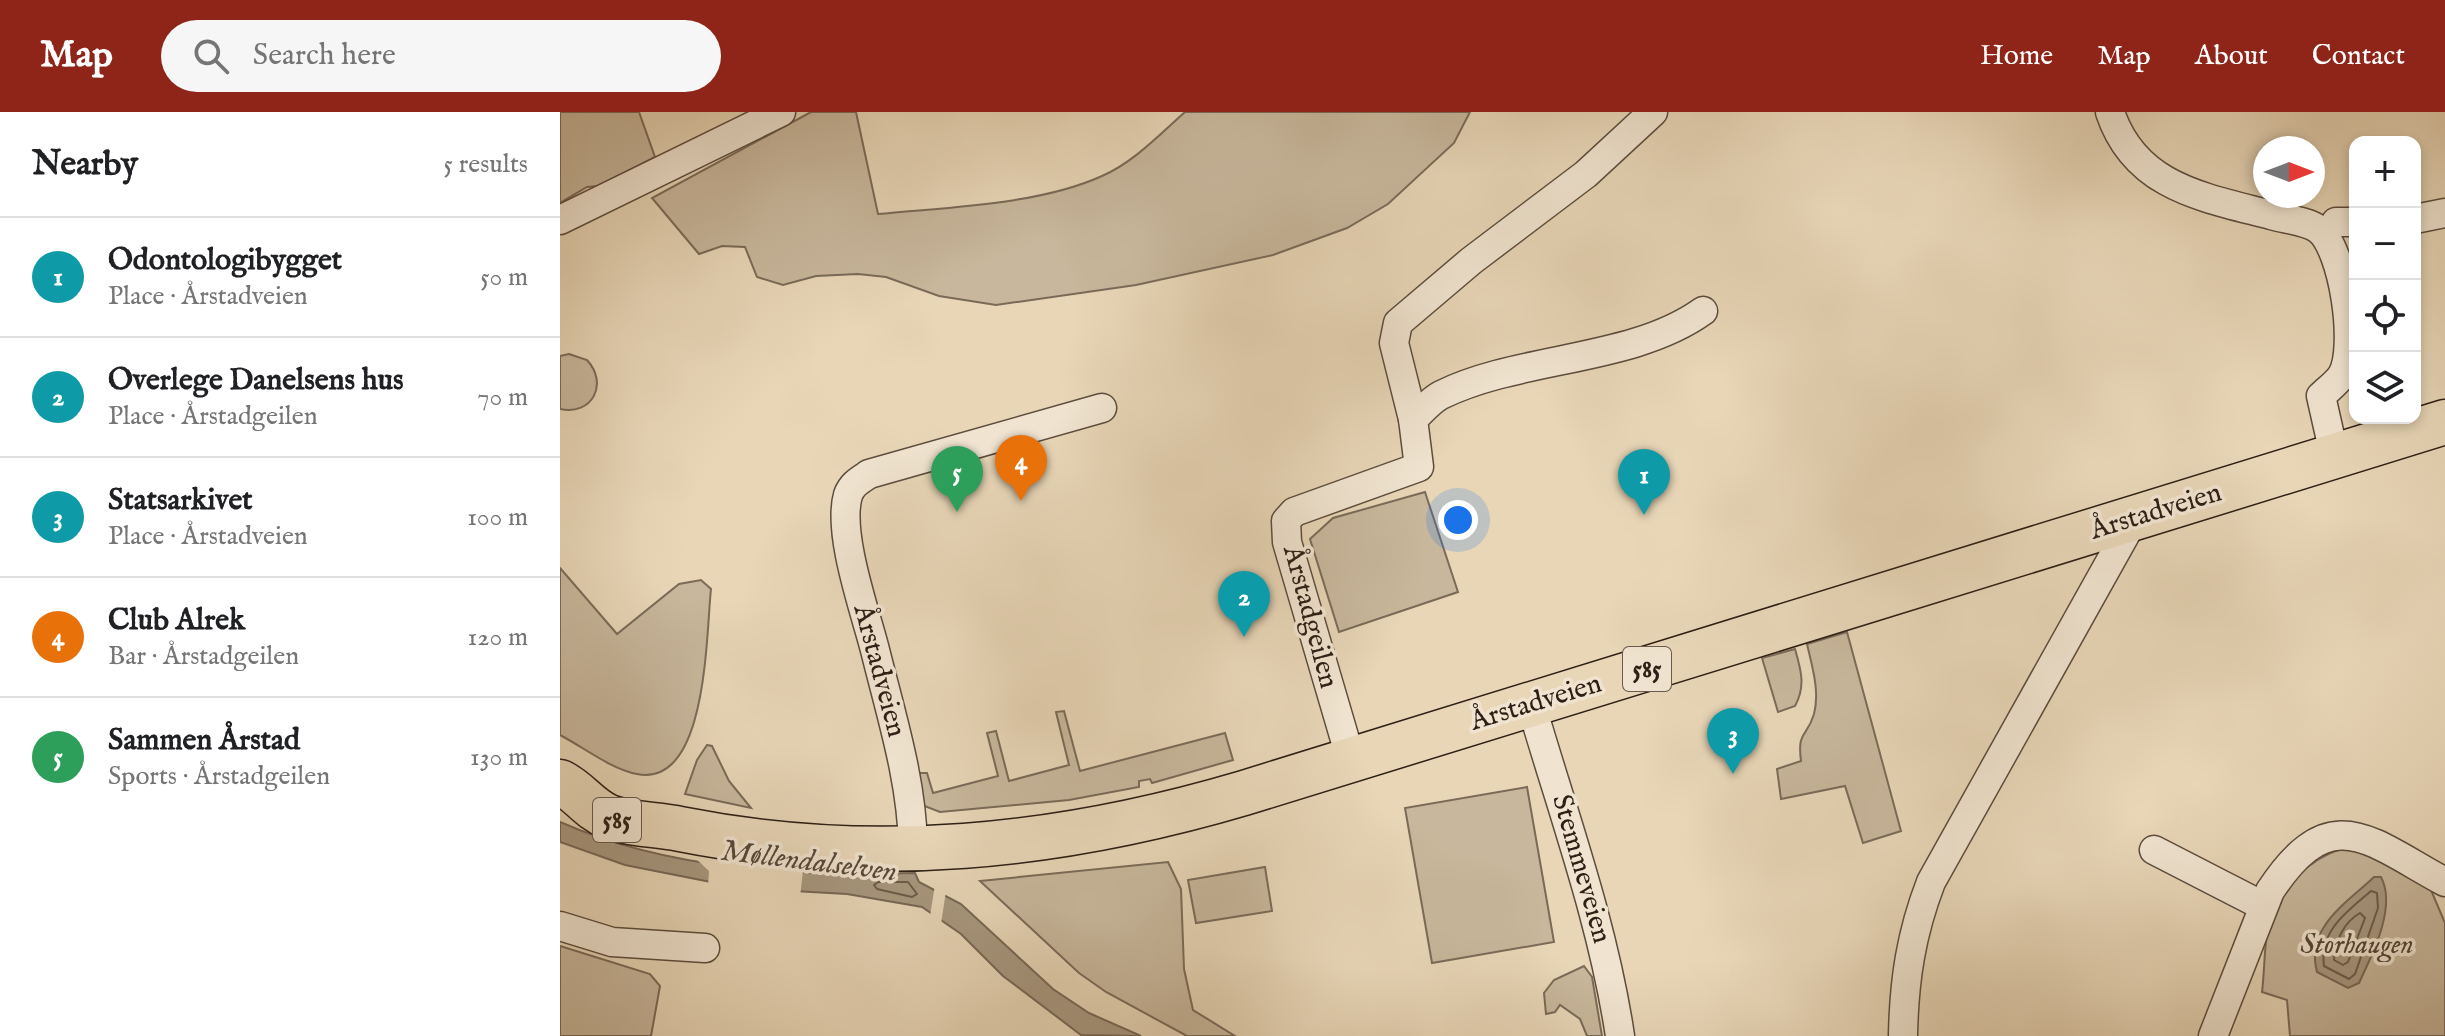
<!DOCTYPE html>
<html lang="en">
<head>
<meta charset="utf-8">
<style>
  body { margin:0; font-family:"IM FELL English",serif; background:#f6f6f6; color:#202124 }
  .controls { position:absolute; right:24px; top:24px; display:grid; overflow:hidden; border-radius:16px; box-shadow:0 4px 12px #0003 }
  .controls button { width:72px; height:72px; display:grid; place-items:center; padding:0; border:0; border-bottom:2px solid #e0e0e0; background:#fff; color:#202124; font:40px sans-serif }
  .compass { position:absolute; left:1693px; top:24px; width:72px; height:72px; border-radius:50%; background:#fff; box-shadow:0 4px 12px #0003; rotate:90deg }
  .you { position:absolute; left:898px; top:408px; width:28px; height:28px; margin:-20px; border:6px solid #fff; border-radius:50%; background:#1a73e8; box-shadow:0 0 0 12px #1a73e833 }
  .badge { display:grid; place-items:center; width:52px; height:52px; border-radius:50%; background:#8f2418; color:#fff; font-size:26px; font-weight:700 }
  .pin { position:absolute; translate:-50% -66px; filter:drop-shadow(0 2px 4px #0008) }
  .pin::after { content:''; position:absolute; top:42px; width:28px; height:24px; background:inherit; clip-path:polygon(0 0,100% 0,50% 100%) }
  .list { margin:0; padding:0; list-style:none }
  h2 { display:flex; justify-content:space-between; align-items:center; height:104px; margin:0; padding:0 32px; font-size:34px }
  h2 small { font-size:26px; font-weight:400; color:#757577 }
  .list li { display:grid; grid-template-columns:52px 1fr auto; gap:24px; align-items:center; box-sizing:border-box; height:120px; padding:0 32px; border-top:2px solid #e0e0e0 }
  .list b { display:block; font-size:30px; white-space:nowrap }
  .list p { margin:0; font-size:26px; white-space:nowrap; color:#757577 }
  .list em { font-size:26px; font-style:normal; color:#757577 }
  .icon { flex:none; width:44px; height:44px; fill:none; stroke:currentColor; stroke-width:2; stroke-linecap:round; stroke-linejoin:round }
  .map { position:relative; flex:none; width:1885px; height:924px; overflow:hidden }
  header { display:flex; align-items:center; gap:48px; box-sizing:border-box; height:112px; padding:0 40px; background:#8f2418; color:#fff }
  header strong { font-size:38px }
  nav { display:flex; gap:44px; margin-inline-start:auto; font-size:28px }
  .search { width:560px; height:72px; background:#f6f6f6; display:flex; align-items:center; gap:20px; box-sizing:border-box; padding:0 28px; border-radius:44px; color:#757577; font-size:30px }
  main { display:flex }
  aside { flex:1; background:#fff }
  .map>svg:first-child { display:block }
</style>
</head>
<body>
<header>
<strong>Map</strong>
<div class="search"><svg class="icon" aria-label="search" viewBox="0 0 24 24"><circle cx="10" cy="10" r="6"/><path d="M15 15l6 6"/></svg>Search here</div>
<nav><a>Home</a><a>Map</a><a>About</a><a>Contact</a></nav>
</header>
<main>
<aside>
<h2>Nearby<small>5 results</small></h2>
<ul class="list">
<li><span class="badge" style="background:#0f9aa8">1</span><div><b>Odontologibygget</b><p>Place · Årstadveien</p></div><em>50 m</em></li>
<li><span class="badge" style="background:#0f9aa8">2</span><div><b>Overlege Danelsens hus</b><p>Place · Årstadgeilen</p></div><em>70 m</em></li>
<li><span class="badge" style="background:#0f9aa8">3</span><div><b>Statsarkivet</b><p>Place · Årstadveien</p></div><em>100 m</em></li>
<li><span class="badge" style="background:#e8710a">4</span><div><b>Club Alrek</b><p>Bar · Årstadgeilen</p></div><em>120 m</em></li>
<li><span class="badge" style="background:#2e9e5b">5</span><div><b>Sammen Årstad</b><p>Sports · Årstadgeilen</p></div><em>130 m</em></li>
</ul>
</aside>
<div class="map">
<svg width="1885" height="924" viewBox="0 0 1885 924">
  <rect width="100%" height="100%" fill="#e8d6b7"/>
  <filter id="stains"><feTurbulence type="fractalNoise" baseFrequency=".0025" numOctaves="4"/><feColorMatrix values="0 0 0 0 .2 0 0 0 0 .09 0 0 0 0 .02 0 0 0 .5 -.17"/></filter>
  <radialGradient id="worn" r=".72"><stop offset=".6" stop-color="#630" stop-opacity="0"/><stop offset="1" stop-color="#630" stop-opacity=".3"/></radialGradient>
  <!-- green -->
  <g fill="#c8b79c" stroke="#7a6b59" stroke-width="2">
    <polygon points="0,0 79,0 95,45 39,74 27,75 0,91"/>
    <path d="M251 0H296L318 102C388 95 478 93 542 64 574 50 599 23 625 0H910L894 31 828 92 787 116 713 143 576 173 436 193 379 184 326 165 298 162 256 164 223 173 197 165 185 135 162 134 139 142 92 86Z"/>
    <path d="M9 242 27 248C49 272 32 304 0 297V244Z"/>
    <polygon points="865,380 898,480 779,520 750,427 773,406"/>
    <path d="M0 456 57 522 119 472 141 468 151 477C146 521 148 676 77 662 51 657 23 635 0 623Z"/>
    <path d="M1287 520 1341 719 1303 731 1285 674 1221 687 1217 657 1241 649C1237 618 1247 626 1254 602 1260 579 1252 554 1247 532Z"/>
    <path d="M1235 537C1241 558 1246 574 1235 594L1218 600 1202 546Z"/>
    <polygon points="504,599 520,659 665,621 673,648 592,671 590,667 579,669 579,675 509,688 380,700 362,693 356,661 367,661 373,681 438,664 427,621 436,619 449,669 509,653 496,600"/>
    <polygon points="147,633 152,634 169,669 191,696 125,682 137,648"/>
    <polygon points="967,675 994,830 872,851 845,696"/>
    <path d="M1781 737 1814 739 1871 778 1885 811V924H1730L1727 888 1702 880C1705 856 1704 827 1710 804 1719 775 1752 746 1781 737Z"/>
    <polygon points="608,750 621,777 624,857 633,898 675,924 627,924 546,880 519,861 420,769"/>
    <polygon points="705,755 712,799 636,811 628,768"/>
    <polygon points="0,834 90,862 100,874 91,924 0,924"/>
    <polygon points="1024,854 1032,865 1042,924 1027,924 1020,907 1000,893 995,900 986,902 984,881 994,868"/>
  </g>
  <!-- water -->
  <g fill="#a89880" stroke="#776856" stroke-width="2">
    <path d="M0 710C111 759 236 764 355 761L359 770 401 792 493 877 529 901 581 924 521 923 443 864 401 822 362 795 287 782 181 776 65 753 0 730Z"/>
    <path d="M1814 765H1821C1837 795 1812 843 1799 871L1788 876 1757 860C1745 815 1787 791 1814 765Z"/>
  </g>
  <!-- pier -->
  <g fill="#e8d6b7">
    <polygon points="135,746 243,759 240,785 148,774 149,759"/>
    <polygon points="375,773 386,779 381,812 370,804"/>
  </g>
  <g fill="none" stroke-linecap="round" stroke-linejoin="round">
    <!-- shore -->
    <g stroke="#6a5c4b" stroke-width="2">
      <polygon points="318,770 348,770 357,782 352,785 317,777 314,773"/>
      <path d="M1811 779 1817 781 1818 796 1795 862 1789 867 1764 854C1759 818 1788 799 1811 779Z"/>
      <path d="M1800 801 1805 806 1788 850 1783 853 1774 848C1775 829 1784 810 1800 801Z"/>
    </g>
    <!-- minor casing -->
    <g stroke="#5c4d3e" stroke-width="31">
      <g id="minor">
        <path d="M1550 0C1575 75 1642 85 1711 103 1724 107 1747 109 1758 117 1784 136 1798 237 1782 263 1777 271 1767 278 1761 284L1775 346"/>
        <polyline points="1855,107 1885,101"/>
        <polyline points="0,108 221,0"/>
        <polyline points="1776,110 1795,110"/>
        <polyline points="853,307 834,231 838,211 911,149 1026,62 1093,0"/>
        <path d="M971 592C1003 702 1043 810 1060 924"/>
        <path d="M791 648 727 430 726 409 734 400 859 355 853 307C862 299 871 288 881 283 960 244 1072 250 1143 199"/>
        <path d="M353 735C352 668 331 603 315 538 305 499 277 421 288 383 292 372 300 368 309 362L542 296"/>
        <polyline points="1594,738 1703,794"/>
        <polyline points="0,814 52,830 145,836"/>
        <path d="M1343 924C1344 868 1351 822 1371 770L1574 407"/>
        <path d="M1653 924 1710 779C1771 686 1809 729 1885 770"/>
      </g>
    </g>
    <!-- primary casing -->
    <g stroke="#2d1f16" stroke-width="47">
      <path id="primary" d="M0 670C19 679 29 697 49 705 72 713 96 712 120 717 312 755 498 736 684 681L1885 310"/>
    </g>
    <!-- minor -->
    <use href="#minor" stroke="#f0e4d0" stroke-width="28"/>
    <!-- primary -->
    <use href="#primary" stroke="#e8d6b7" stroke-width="44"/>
  </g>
  <g text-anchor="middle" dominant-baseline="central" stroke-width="7" stroke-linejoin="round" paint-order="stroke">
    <!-- shield labels -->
    <g fill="#f0e4d0" stroke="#685a4e" stroke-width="2">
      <rect x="1063" y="535" width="48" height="44" rx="6"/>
      <rect x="33" y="686" width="48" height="44" rx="6"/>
    </g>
    <g font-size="26" font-weight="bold" fill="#2d1f16">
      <text x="1087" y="557">585</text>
      <text x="57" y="708">585</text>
    </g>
    <!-- street labels -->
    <g font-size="28" fill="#2d1f16" stroke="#f0e4d0">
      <text transform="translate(1596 400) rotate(-17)">Årstadveien</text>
      <text transform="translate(750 505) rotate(75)">Årstadgeilen</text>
      <text transform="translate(319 559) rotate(75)">Årstadveien</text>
      <text transform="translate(976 591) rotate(-17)">Årstadveien</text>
      <text transform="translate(1021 757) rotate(74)">Stemmeveien</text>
    </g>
    <!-- park labels -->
    <g font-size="28" font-style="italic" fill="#544538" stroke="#f0e4d0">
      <text x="1797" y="833">Storhaugen</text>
    </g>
    <!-- water labels -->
    <g font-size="30" font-style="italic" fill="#58493b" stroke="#f0e4d0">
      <text transform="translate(249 750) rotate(7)">Møllendalselven</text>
    </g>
  </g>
  <rect width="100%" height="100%" filter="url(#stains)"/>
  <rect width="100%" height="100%" fill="url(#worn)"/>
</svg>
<div class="controls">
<button>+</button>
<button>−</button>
<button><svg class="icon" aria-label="locate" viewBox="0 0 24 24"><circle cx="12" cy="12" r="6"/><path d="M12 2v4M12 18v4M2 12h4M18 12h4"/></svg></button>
<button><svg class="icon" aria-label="layers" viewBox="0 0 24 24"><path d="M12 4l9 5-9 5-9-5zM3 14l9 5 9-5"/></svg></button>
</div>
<svg class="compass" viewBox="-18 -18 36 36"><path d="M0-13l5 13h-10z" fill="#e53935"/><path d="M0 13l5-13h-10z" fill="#757577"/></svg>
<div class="you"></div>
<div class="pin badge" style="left:1084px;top:403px;background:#0f9aa8">1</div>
<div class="pin badge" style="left:684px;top:525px;background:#0f9aa8">2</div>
<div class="pin badge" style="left:1173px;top:662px;background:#0f9aa8">3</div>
<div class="pin badge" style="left:461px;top:389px;background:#e8710a">4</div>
<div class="pin badge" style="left:397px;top:400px;background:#2e9e5b">5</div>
</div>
</main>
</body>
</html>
